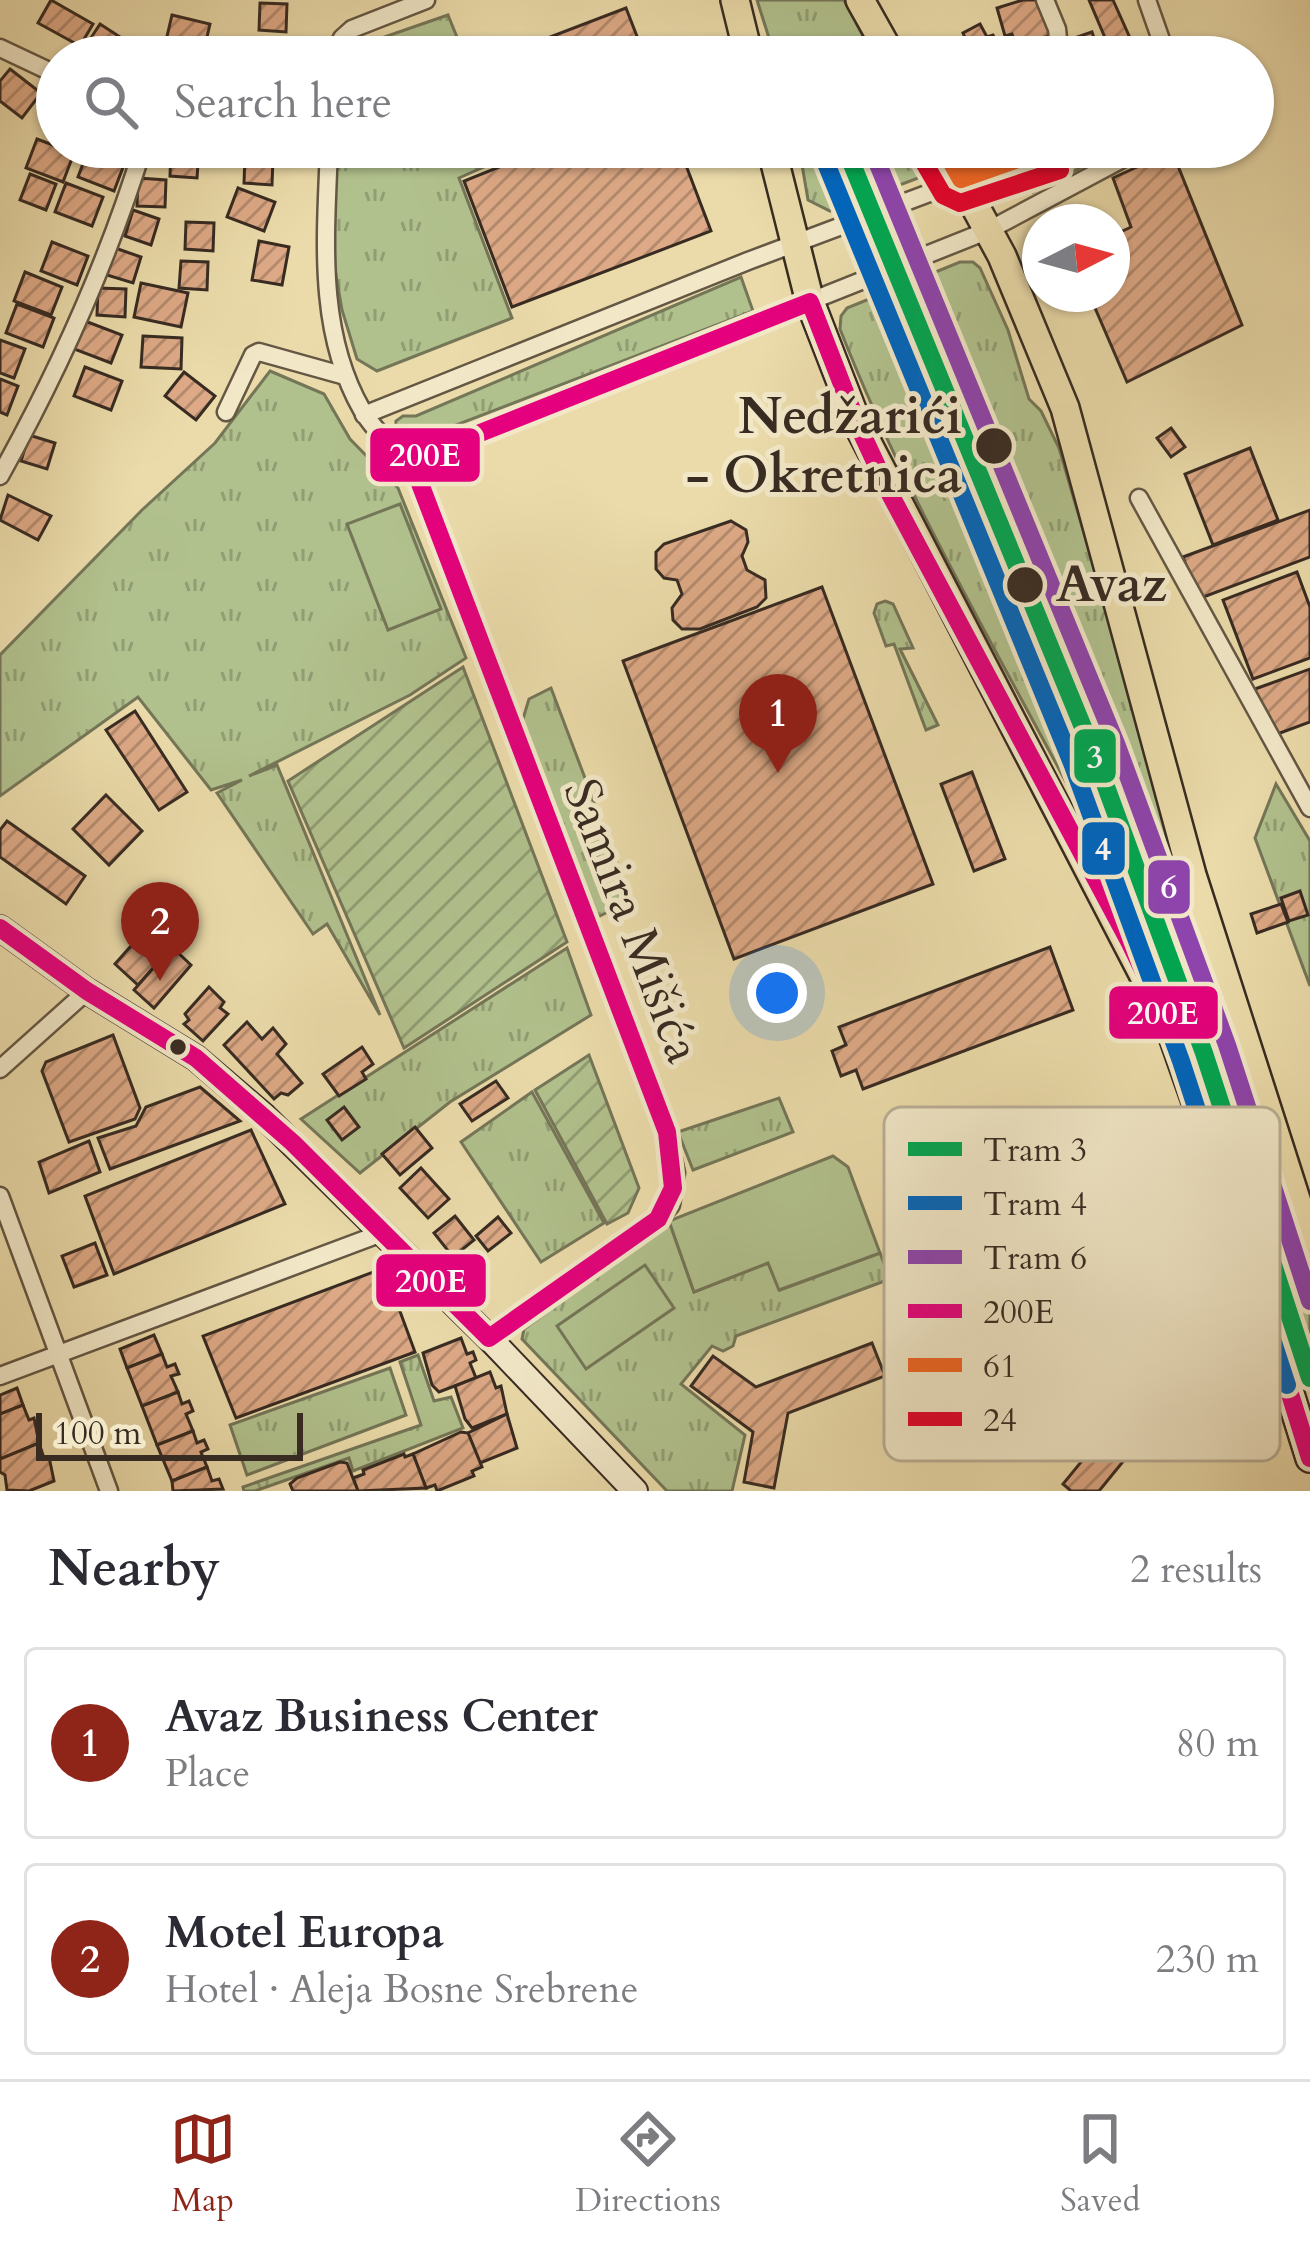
<!DOCTYPE html>
<html lang="en">
<head>
<meta charset="utf-8">
<style>
  body { margin:0; font-family:Cardo,serif; background:#f7f7f7; color:#2b2b33 }
  .compass { position:absolute; left:1022px; top:204px; width:108px; height:108px; border-radius:50%; background:#fff; box-shadow:0 3px 9px #0004; rotate:84deg }
  .scale { position:absolute; left:36px; bottom:30px; width:267px; box-sizing:border-box; padding-left:12px; border:6px solid #372b22; border-top:0; font-size:33px; line-height:42px; white-space:nowrap; color:#372b22; -webkit-text-stroke:9px #f2e8c8; paint-order:stroke }
  .you { position:absolute; left:777px; top:993px; width:42px; height:42px; margin:-30px; border:9px solid #fff; border-radius:50%; background:#1a73e8; box-shadow:0 0 0 18px #1a73e833 }
  .badge { display:grid; place-items:center; width:78px; height:78px; border-radius:50%; background:#8f2418; color:#fff; font-size:39px; font-weight:700 }
  .pin { position:absolute; translate:-50% -99px; filter:drop-shadow(0 3px 6px #0008) }
  .pin::after { content:''; position:absolute; top:63px; width:42px; height:36px; background:inherit; clip-path:polygon(0 0,100% 0,50% 100%) }
  .list { margin:0; padding:0; list-style:none }
  h2 { display:flex; justify-content:space-between; align-items:center; height:156px; margin:0; padding:0 48px; font-size:51px }
  h2 small { font-size:39px; font-weight:400; color:#7c7c81 }
  .list li { display:grid; grid-template-columns:78px 1fr auto; gap:36px; align-items:center; box-sizing:border-box; height:192px; margin:0 24px 24px; padding:0 24px; border:3px solid #e1e1e2; border-radius:12px }
  .list b { display:block; font-size:45px; white-space:nowrap }
  .list p { margin:0; font-size:39px; white-space:nowrap; color:#7c7c81 }
  .list em { font-size:39px; font-style:normal; color:#7c7c81 }
  .icon { flex:none; width:66px; height:66px; fill:none; stroke:currentColor; stroke-width:2; stroke-linecap:round; stroke-linejoin:round }
  .map { position:relative; flex:none; width:1310px; height:1491px; overflow:hidden }
  .search { position:absolute; background:#fff; box-shadow:0 3px 9px #0004; left:36px; right:36px; top:36px; height:132px; display:flex; align-items:center; gap:30px; box-sizing:border-box; padding:0 42px; border-radius:66px; color:#7c7c81; font-size:45px }
  .sheet { height:588px; background:#fff }
  nav { display:flex; justify-content:space-around; align-items:center; box-sizing:border-box; height:168px; border-top:3px solid #e1e1e2; background:#fff; font-size:33px; color:#7c7c81 }
  nav a { display:grid; justify-items:center; gap:6px }
  nav .on { color:#8f2418 }
  .map>svg:first-child { display:block }
</style>
</head>
<body>
<div class="map">
<svg width="1310" height="1491" viewBox="0 0 1310 1491">
  <defs>
    <pattern id="grass-tufts" width="24" height="20" patternUnits="userSpaceOnUse" patternTransform="scale(3)"><rect width="24" height="20" fill="#b1c18d"/><path d="M3 7l-1-3M5 7V3M7 7l1-3M15 17l-1-3M17 17v-4M19 17l1-3" fill="none" stroke="#919d73"/></pattern>
    <pattern id="garden-furrows" width="10" height="10" patternUnits="userSpaceOnUse" patternTransform="scale(3)"><rect width="10" height="10" fill="#b1c18d"/><path d="M-1 1l2-2M0 10L10 0M9 11l2-2" fill="none" stroke="#919d73"/></pattern>
    <pattern id="building-hatch" width="6" height="6" patternUnits="userSpaceOnUse" patternTransform="scale(3)"><rect width="6" height="6" fill="#dda986"/><path d="M-1 1l2-2M0 6l6-6M5 7l2-2" fill="none" stroke="#b48a6d"/></pattern>
  </defs>
  <rect width="100%" height="100%" fill="#ebdbaa"/>
  <filter id="stains"><feTurbulence type="fractalNoise" baseFrequency=".00167" numOctaves="4"/><feColorMatrix values="0 0 0 0 .2 0 0 0 0 .09 0 0 0 0 .02 0 0 0 .5 -.17"/></filter>
  <radialGradient id="worn" r=".72"><stop offset=".6" stop-color="#630" stop-opacity="0"/><stop offset="1" stop-color="#630" stop-opacity=".3"/></radialGradient>
  <!-- grass -->
  <g fill="url(#grass-tufts)" stroke="#747658" stroke-width="3">
    <polygon points="757,0 844,0 874,57 775,57"/>
    <polygon points="448,15 465,57 349,57 364,44"/>
    <polygon points="337,147 500,147 504,158 459,178 512,318 377,371 357,359 342,310 333,258"/>
    <path d="M799 147H923C929 159 929 166 921 177L830 211 808 200Z"/>
    <polygon points="1090,147 1121,147 1033,192 1023,171"/>
    <path d="M960 262H973L980 268 1008 330 1029 399 1041 411 1059 448 1245 1085 1310 1288V1384L1307 1385C1258 1239 1216 1088 1150 948 1052 739 924 544 840 329L841 316 847 308Z"/>
    <polygon points="741,277 753,311 412,442 400,440 395,434 396,421 403,416 416,416"/>
    <polygon points="270,371 324,394 350,439 398,488 466,658 410,695 249,776 277,765 380,1015 327,924 313,934 217,793 242,780 211,790 138,697 0,796 0,655 142,510 215,443"/>
    <polygon points="885,601 893,604 913,648 900,649 938,725 926,730 894,644 886,646 874,613 877,604"/>
    <polygon points="551,688 631,900 598,917 522,722 529,699"/>
    <polygon points="1276,784 1310,841 1310,986 1255,838"/>
    <polygon points="567,948 591,1015 450,1102 360,1173 301,1119"/>
    <polygon points="532,1092 604,1223 541,1262 461,1142"/>
    <polygon points="779,1098 793,1132 693,1170 678,1132"/>
    <polygon points="669,1221 694,1292 768,1263 780,1290 880,1253 890,1279 736,1336 733,1346 723,1351 712,1346 681,1384 745,1435 732,1491 667,1491 522,1339 524,1329"/>
    <polygon points="418,1355 434,1401 451,1397 463,1428 353,1471 349,1458 255,1491 244,1491 243,1487 421,1425 400,1362"/>
    <polygon points="390,1368 406,1415 247,1475 230,1425"/>
  </g>
  <!-- garden -->
  <g fill="url(#garden-furrows)" stroke="#747658" stroke-width="3">
    <polygon points="463,667 567,942 404,1048 288,781"/>
    <polygon points="589,1055 639,1188 628,1213 607,1224 535,1090"/>
  </g>
  <!-- pitch -->
  <g fill="#b1c18d" stroke="#747658" stroke-width="3">
    <polygon points="400,504 441,609 388,630 347,524"/>
    <polygon points="833,1156 848,1167 880,1253 779,1290 768,1263 694,1292 669,1221"/>
    <polygon points="645,1265 674,1308 586,1369 557,1326"/>
  </g>
  <!-- building -->
  <g fill="url(#building-hatch)" stroke="#372b22" stroke-width="3">
    <polygon points="51,0 93,24 80,46 38,23"/>
    <polygon points="1023,0 1037,0 1051,34 1043,39 1049,57 1020,57 1012,34 1005,36 997,8"/>
    <polygon points="1089,0 1113,0 1130,38 1109,47"/>
    <polygon points="260,3 287,4 286,32 259,30"/>
    <polygon points="626,8 645,57 498,57"/>
    <polygon points="172,15 210,24 203,54 165,45"/>
    <polygon points="100,24 123,39 112,57 101,57 85,47"/>
    <polygon points="980,24 987,37 993,35 998,45 1002,45 1007,57 973,57 963,33"/>
    <polygon points="1092,32 1097,47 1067,56 1063,42"/>
    <polygon points="261,39 290,50 288,57 255,57"/>
    <polygon points="10,69 41,93 22,118 0,101 0,81"/>
    <polygon points="37,139 74,153 63,182 26,168"/>
    <polygon points="508,147 679,147 711,231 512,307 464,181 514,161"/>
    <polygon points="89,148 125,162 114,191 78,177"/>
    <polygon points="171,149 199,150 197,178 170,176"/>
    <polygon points="1172,151 1242,325 1127,382 1089,294 1112,294 1112,236 1131,227 1113,178"/>
    <polygon points="245,156 273,157 272,185 244,183"/>
    <polygon points="30,174 56,184 46,210 20,200"/>
    <polygon points="138,178 166,180 165,207 137,206"/>
    <polygon points="66,183 103,197 92,226 55,212"/>
    <polygon points="238,188 275,202 264,231 227,217"/>
    <polygon points="133,210 159,219 151,245 125,236"/>
    <polygon points="186,222 214,223 213,251 185,249"/>
    <polygon points="259,241 289,247 282,285 252,280"/>
    <polygon points="52,242 88,256 77,285 41,271"/>
    <polygon points="115,248 141,257 133,283 107,275"/>
    <polygon points="181,261 208,262 207,290 179,288"/>
    <polygon points="25,272 62,287 51,315 14,301"/>
    <polygon points="141,283 188,293 181,327 134,317"/>
    <polygon points="98,288 126,289 125,317 97,315"/>
    <polygon points="17,304 54,318 43,347 6,333"/>
    <polygon points="85,321 122,335 111,363 74,349"/>
    <polygon points="143,336 182,338 181,369 141,367"/>
    <polygon points="0,340 25,349 14,378 0,373"/>
    <polygon points="85,367 122,381 111,410 74,396"/>
    <polygon points="184,372 215,396 196,420 165,396"/>
    <polygon points="0,379 18,386 7,415 0,412"/>
    <polygon points="1171,428 1185,447 1171,457 1157,438"/>
    <polygon points="29,435 55,443 47,469 21,461"/>
    <polygon points="1250,448 1278,520 1213,545 1185,474"/>
    <polygon points="8,495 51,516 38,540 0,520"/>
    <polygon points="1310,510 1310,557 1198,599 1183,557"/>
    <polygon points="731,521 746,530 748,542 742,556 747,570 765,580 766,598 757,607 700,629 682,629 673,620 672,608 682,594 677,580 664,578 656,569 656,552 664,544"/>
    <polygon points="1297,572 1310,607 1310,658 1253,679 1223,600"/>
    <polygon points="822,587 933,884 734,959 623,661"/>
    <polygon points="1310,669 1310,722 1272,736 1255,689"/>
    <polygon points="135,711 187,792 159,810 106,730"/>
    <polygon points="972,772 1005,859 974,871 941,784"/>
    <polygon points="106,795 142,831 109,865 73,829"/>
    <polygon points="7,821 85,876 66,904 0,857 0,830"/>
    <polygon points="1300,891 1308,915 1289,921 1281,898"/>
    <polygon points="1281,904 1288,922 1257,933 1251,914"/>
    <polygon points="164,909 187,930 138,985 115,964"/>
    <polygon points="172,947 191,965 154,1008 134,990"/>
    <polygon points="1050,947 1073,1010 863,1089 856,1070 841,1076 832,1051 846,1045 839,1027"/>
    <polygon points="209,987 224,1002 220,1008 228,1014 203,1041 184,1024 189,1020 185,1014"/>
    <polygon points="247,1022 262,1039 273,1028 286,1044 277,1054 302,1083 288,1095 281,1093 274,1099 224,1045"/>
    <polygon points="113,1035 140,1108 135,1119 69,1142 42,1071 46,1062"/>
    <polygon points="362,1047 373,1064 362,1072 366,1079 339,1096 323,1074"/>
    <polygon points="496,1081 508,1098 472,1121 460,1104"/>
    <polygon points="200,1087 240,1121 110,1169 98,1138 136,1126 146,1107"/>
    <polygon points="344,1107 359,1127 342,1140 327,1120"/>
    <polygon points="415,1127 432,1148 400,1175 382,1154"/>
    <polygon points="251,1130 285,1204 114,1274 85,1196"/>
    <polygon points="89,1141 100,1172 49,1193 39,1162"/>
    <polygon points="421,1168 449,1199 428,1218 400,1188"/>
    <polygon points="455,1216 474,1240 453,1257 434,1233"/>
    <polygon points="498,1217 511,1233 488,1251 476,1236"/>
    <polygon points="95,1243 107,1275 74,1287 62,1256"/>
    <polygon points="384,1268 415,1352 236,1418 203,1336"/>
    <polygon points="1084,1303 1125,1409 1119,1412 1138,1415 1139,1406 1204,1417 1199,1449 1131,1436 1122,1447 1130,1453 1099,1491 1071,1491 1063,1484 1104,1434 1099,1421 1095,1423 1053,1315"/>
    <polygon points="154,1335 162,1354 127,1368 120,1349"/>
    <polygon points="461,1338 467,1354 473,1352 476,1360 470,1363 476,1378 439,1392 432,1385 423,1353"/>
    <polygon points="872,1343 885,1376 788,1413 774,1488 744,1482 753,1432 691,1386 713,1356 756,1387"/>
    <polygon points="162,1354 167,1367 175,1364 179,1374 171,1376 178,1392 142,1406 127,1368"/>
    <polygon points="490,1372 496,1388 501,1386 507,1414 472,1428 465,1419 455,1386"/>
    <polygon points="17,1388 23,1405 0,1414 0,1395"/>
    <polygon points="178,1392 182,1404 189,1401 193,1411 186,1414 193,1431 157,1445 142,1406"/>
    <polygon points="23,1405 29,1420 34,1418 39,1443 0,1459 0,1414"/>
    <polygon points="507,1414 517,1448 480,1463 468,1433"/>
    <polygon points="193,1431 197,1443 204,1440 208,1449 201,1452 207,1467 172,1481 157,1445"/>
    <polygon points="461,1432 468,1433 482,1467 472,1471 474,1476 437,1491 435,1485 426,1488 413,1454"/>
    <polygon points="39,1443 44,1458 49,1457 54,1481 29,1491 7,1490 5,1475 0,1472 0,1459"/>
    <polygon points="404,1454 405,1457 413,1454 426,1488 358,1491 353,1478 364,1474 363,1470"/>
    <polygon points="340,1462 347,1463 358,1491 293,1491 290,1484 297,1478"/>
    <polygon points="207,1467 212,1481 219,1479 223,1489 173,1491 172,1481"/>
  </g>
  <g fill="none" stroke-linecap="round" stroke-linejoin="round">
    <!-- street casing -->
    <g stroke="#645744" stroke-width="21">
      <g id="street">
        <polyline points="1045,0 1057,29 1060,57"/>
        <polyline points="1147,0 1167,57"/>
        <polyline points="0,48 51,72"/>
        <polyline points="333,57 342,38 352,29 426,0"/>
        <path d="M329 147C326 235 316 330 362 410 375 433 399 451 416 473L667 1132 676 1173 671 1205 658 1219 489 1338"/>
        <polyline points="226,412 253,355 259,352 345,376"/>
        <polyline points="364,415 748,261 1052,147"/>
        <polyline points="407,462 989,230 1145,147"/>
        <path d="M0 476C58 372 108 261 143 147"/>
        <polyline points="1139,498 1310,808"/>
        <polyline points="0,1069 87,991"/>
        <polyline points="0,1196 109,1491"/>
        <polyline points="0,1376 382,1233"/>
      </g>
    </g>
    <!-- secondary casing -->
    <g stroke="#372b22" stroke-width="28">
      <polyline id="secondary" points="0,928 87,991 196,1058 264,1116 489,1338 635,1491"/>
    </g>
    <!-- primary casing -->
    <g stroke="#372b22" stroke-width="32">
      <g id="primary">
        <polyline points="735,0 749,57"/>
        <polyline points="860,0 892,57"/>
        <polyline points="771,147 810,302 857,423 1168,1022 1219,1167 1310,1458"/>
        <polyline points="943,147 1002,256 1065,408 1192,875 1310,1243"/>
      </g>
    </g>
    <!-- street -->
    <use href="#street" stroke="#f2e8c8" stroke-width="16"/>
    <!-- secondary -->
    <use href="#secondary" stroke="#f2e8c8" stroke-width="24"/>
    <!-- primary -->
    <use href="#primary" stroke="#ebdbaa" stroke-width="27"/>
    <!-- bus-1 casing -->
    <g stroke="#f2e8c8" stroke-width="27">
      <polyline id="bus-1" points="0,928 87,991 196,1058 293,1143 489,1338 658,1219 673,1188 667,1132 416,473 407,462 810,302 857,423 890,494 1130,943 1168,1022 1219,1167 1310,1458"/>
    </g>
    <!-- bus-2 casing -->
    <g stroke="#f2e8c8" stroke-width="27">
      <polyline id="bus-2" points="943,147 961,179 1052,147"/>
    </g>
    <!-- bus-3 casing -->
    <g stroke="#f2e8c8" stroke-width="27">
      <polyline id="bus-3" points="922,159 943,195 960,203 1060,170"/>
    </g>
    <!-- bus-1 -->
    <use href="#bus-1" stroke="#e5007d" stroke-width="18"/>
    <!-- bus-2 -->
    <use href="#bus-2" stroke="#f26522" stroke-width="18"/>
    <!-- bus-3 -->
    <use href="#bus-3" stroke="#e4002b" stroke-width="18"/>
    <!-- tram-1 casing -->
    <g stroke="#f2e8c8" stroke-width="27">
      <polyline id="tram-1" points="845,147 1094,754 1204,1053 1310,1378"/>
    </g>
    <!-- tram-2 casing -->
    <g stroke="#f2e8c8" stroke-width="27">
      <polyline id="tram-2" points="823,156 1072,763 1181,1061 1287,1385"/>
    </g>
    <!-- tram-3 casing -->
    <g stroke="#f2e8c8" stroke-width="27">
      <polyline id="tram-3" points="871,147 1117,746 1227,1045 1310,1301"/>
    </g>
    <!-- tram-1 -->
    <use href="#tram-1" stroke="#00a651" stroke-width="18"/>
    <!-- tram-2 -->
    <use href="#tram-2" stroke="#0065bd" stroke-width="18"/>
    <!-- tram-3 -->
    <use href="#tram-3" stroke="#8e44ad" stroke-width="18"/>
  </g>
  <!-- markers -->
  <g fill="#372b22" stroke="#f2e8c8" stroke-width="4.5">
    <circle cx="994" cy="446" r="20"/>
    <circle cx="1025" cy="585" r="20"/>
    <circle cx="178" cy="1047" r="10"/>
  </g>
  <g text-anchor="middle" dominant-baseline="central" stroke-width="10" stroke-linejoin="round" paint-order="stroke">
    <!-- stop labels -->
    <g font-size="51" font-weight="bold" fill="#372b22" stroke="#f2e8c8" text-anchor="end">
      <text x="962" y="417">Nedžarići<tspan x="962" dy="59">- Okretnica</tspan></text>
      <text x="1056" y="585" text-anchor="start">Avaz</text>
    </g>
    <!-- street labels -->
    <g font-size="51" fill="#372b22" stroke="#f2e8c8">
      <text transform="translate(632 921) rotate(69)">Samira Mišića</text>
    </g>
  </g>
  <!-- legend -->
  <rect x="884" y="1107" width="396" height="354" rx="18" fill="#f2e8c8" stroke="#baaf96" stroke-width="3"/>
  <rect x="908" y="1142" width="54" height="14" fill="#00a651"/>
  <rect x="908" y="1196" width="54" height="14" fill="#0065bd"/>
  <rect x="908" y="1250" width="54" height="14" fill="#8e44ad"/>
  <rect x="908" y="1304" width="54" height="14" fill="#e5007d"/>
  <rect x="908" y="1358" width="54" height="14" fill="#f26522"/>
  <rect x="908" y="1412" width="54" height="14" fill="#e4002b"/>
  <g font-size="33" fill="#372b22">
    <text x="983" y="1161">Tram 3</text>
    <text x="983" y="1215">Tram 4</text>
    <text x="983" y="1269">Tram 6</text>
    <text x="983" y="1323">200E</text>
    <text x="983" y="1377">61</text>
    <text x="983" y="1431">24</text>
  </g>
  <g stroke="#f2e8c8" stroke-width="4.5">
    <rect x="368" y="426" width="114" height="58" rx="12" fill="#e5007d"/>
    <rect x="1072" y="727" width="46" height="58" rx="12" fill="#00a651"/>
    <rect x="1080" y="820" width="47" height="57" rx="12" fill="#0065bd"/>
    <rect x="1146" y="858" width="46" height="58" rx="12" fill="#8e44ad"/>
    <rect x="1107" y="984" width="113" height="57" rx="12" fill="#e5007d"/>
    <rect x="374" y="1252" width="114" height="57" rx="12" fill="#e5007d"/>
  </g>
  <g font-size="33" text-anchor="middle" font-weight="bold" fill="#fff">
    <text x="425" y="466">200E</text>
    <text x="1095" y="768">3</text>
    <text x="1103" y="860">4</text>
    <text x="1169" y="898">6</text>
    <text x="1163" y="1024">200E</text>
    <text x="431" y="1292">200E</text>
  </g>
  <rect width="100%" height="100%" filter="url(#stains)"/>
  <rect width="100%" height="100%" fill="url(#worn)"/>
</svg>
<svg class="compass" viewBox="-18 -18 36 36"><path d="M0-13l5 13h-10z" fill="#e53935"/><path d="M0 13l5-13h-10z" fill="#7c7c81"/></svg>
<div class="scale">100 m</div>
<div class="you"></div>
<div class="pin badge" style="left:778px;top:773px">1</div>
<div class="pin badge" style="left:160px;top:981px">2</div>
<div class="search"><svg class="icon" aria-label="search" viewBox="0 0 24 24"><circle cx="10" cy="10" r="6"/><path d="M15 15l6 6"/></svg>Search here</div>
</div>
<section class="sheet">
<h2>Nearby<small>2 results</small></h2>
<ul class="list">
<li><span class="badge">1</span><div><b>Avaz Business Center</b><p>Place</p></div><em>80 m</em></li>
<li><span class="badge">2</span><div><b>Motel Europa</b><p>Hotel · Aleja Bosne Srebrene</p></div><em>230 m</em></li>
</ul>
</section>
<nav>
<a class="on"><svg class="icon" aria-label="map" viewBox="0 0 24 24"><path d="M3 6l6-2 6 2 6-2v14l-6 2-6-2-6 2zM9 4v14M15 6v14"/></svg>Map</a>
<a><svg class="icon" aria-label="directions" viewBox="0 0 24 24"><path d="M12 3l9 9-9 9-9-9zM9 14v-3h6M13 9l2 2-2 2"/></svg>Directions</a>
<a><svg class="icon" aria-label="saved" viewBox="0 0 24 24"><path d="M7 4h10v16l-5-4-5 4z"/></svg>Saved</a>
</nav>
</body>
</html>
